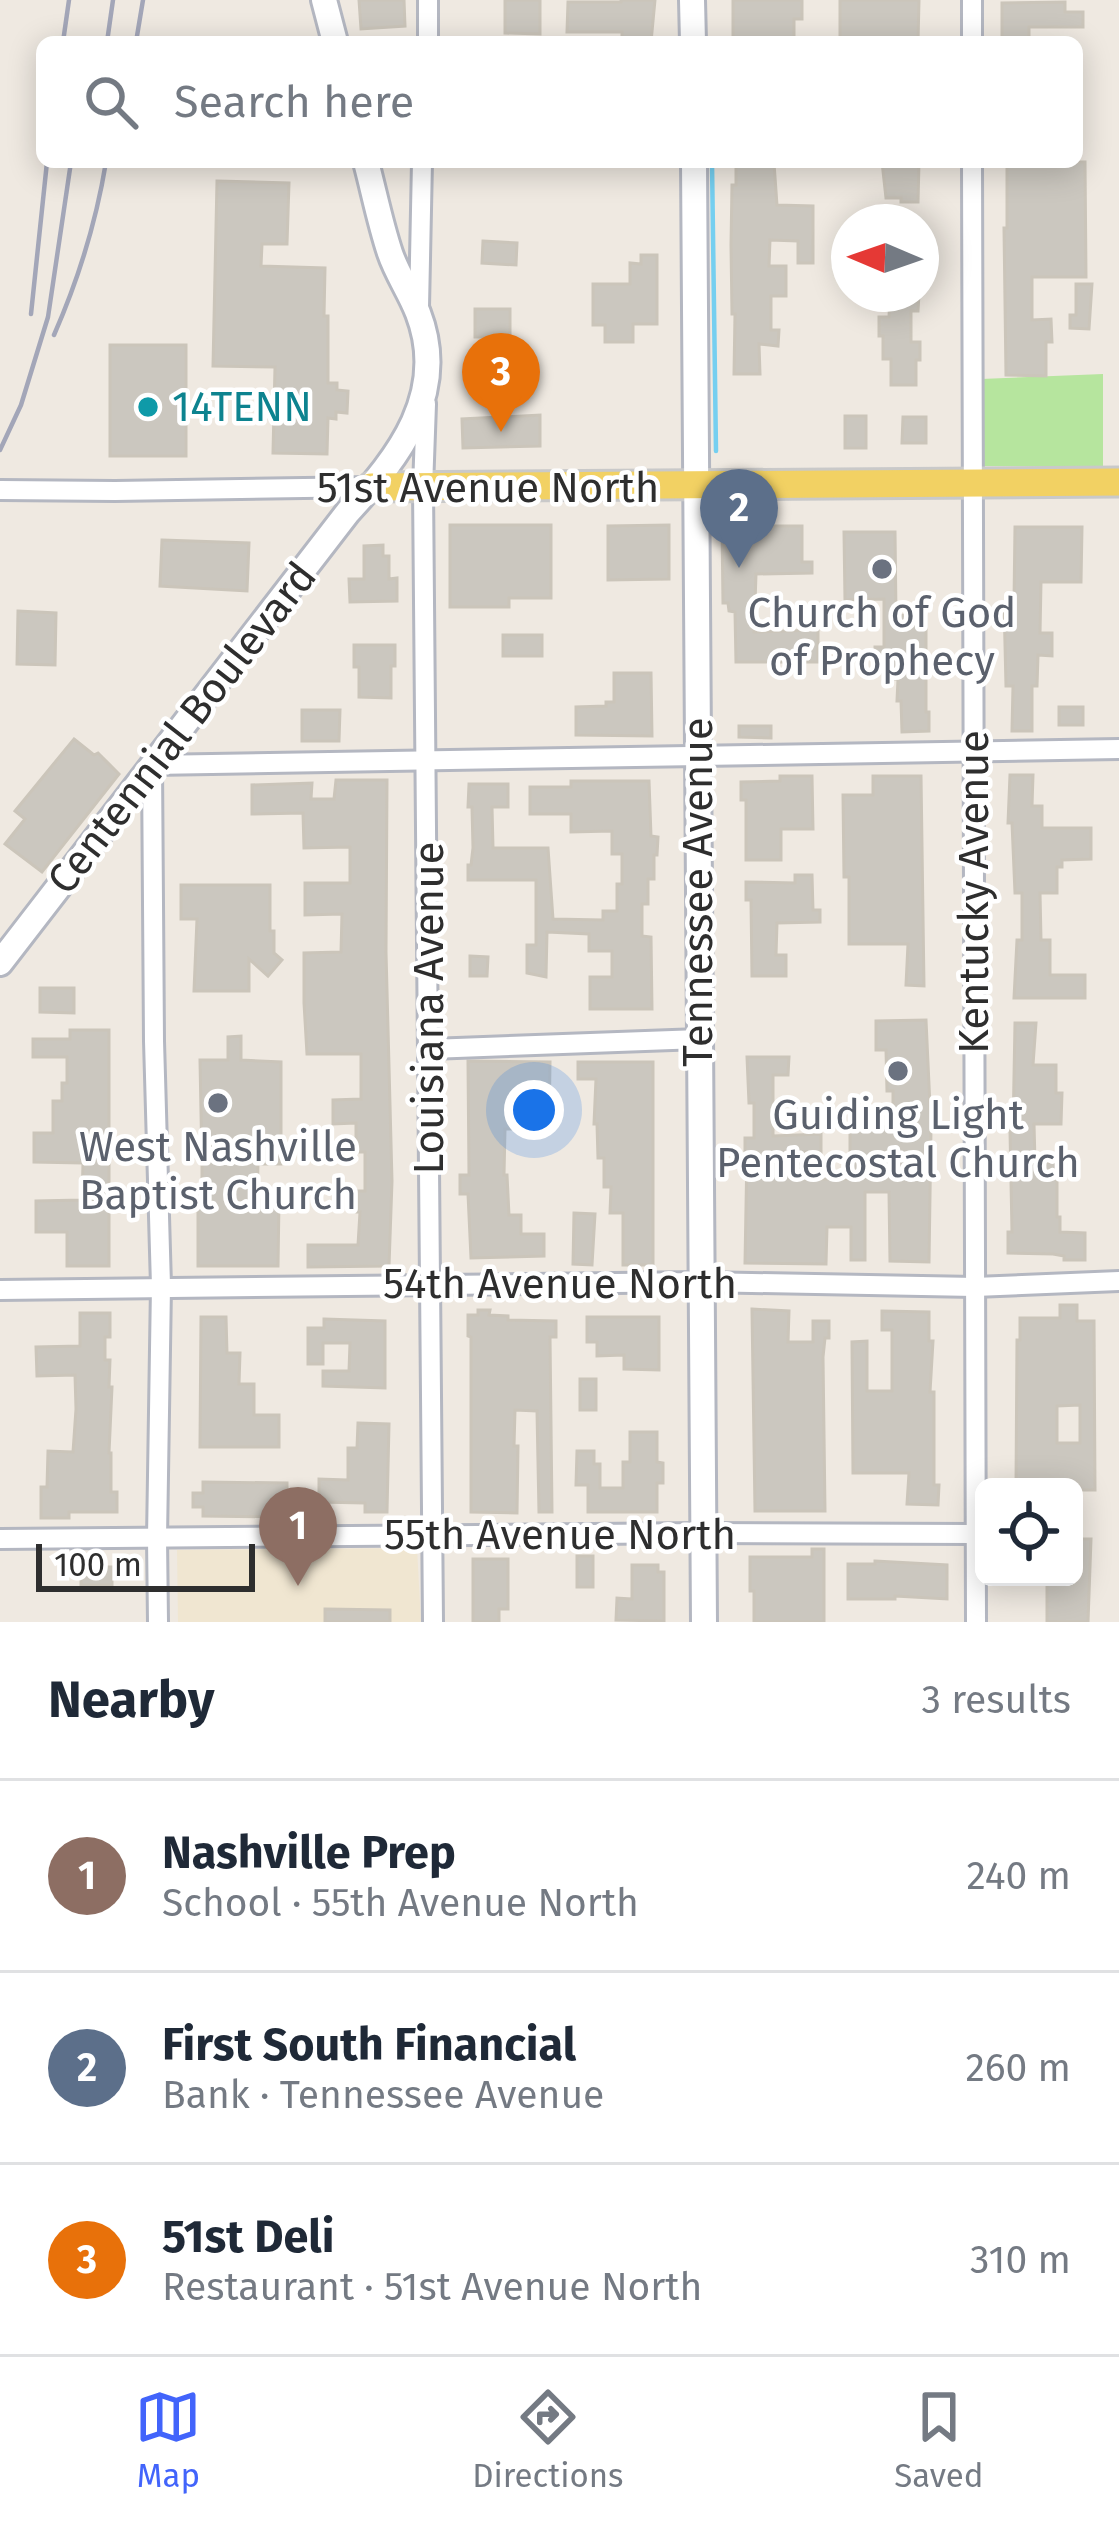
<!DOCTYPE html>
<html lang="en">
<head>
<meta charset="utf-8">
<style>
  body { margin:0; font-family:"Fira Sans",sans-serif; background:#f6f6f7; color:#1f2937 }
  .controls { position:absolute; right:36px; bottom:36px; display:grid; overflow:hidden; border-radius:18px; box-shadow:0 6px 30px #0003 }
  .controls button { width:108px; height:108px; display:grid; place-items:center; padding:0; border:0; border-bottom:3px solid #e0e1e3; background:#fff; color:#1f2937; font:60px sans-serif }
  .compass { position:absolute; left:831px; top:204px; width:108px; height:108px; border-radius:50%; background:#fff; box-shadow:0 6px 30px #0003; rotate:272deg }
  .scale { position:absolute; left:36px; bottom:30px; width:219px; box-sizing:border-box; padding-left:12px; border:6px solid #2e2e2e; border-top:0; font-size:33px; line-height:42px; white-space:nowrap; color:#2e2e2e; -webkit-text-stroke:9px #fff; paint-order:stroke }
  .you { position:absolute; left:534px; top:1110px; width:42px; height:42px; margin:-30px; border:9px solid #fff; border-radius:50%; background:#1a73e8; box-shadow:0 0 0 18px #1a73e833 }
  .badge { display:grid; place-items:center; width:78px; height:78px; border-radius:50%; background:#4264fb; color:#fff; font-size:39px; font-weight:700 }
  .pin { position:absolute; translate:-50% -99px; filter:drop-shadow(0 3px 6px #0008) }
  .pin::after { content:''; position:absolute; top:63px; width:42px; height:36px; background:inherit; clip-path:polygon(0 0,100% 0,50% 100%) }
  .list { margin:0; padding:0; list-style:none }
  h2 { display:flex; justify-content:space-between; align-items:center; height:156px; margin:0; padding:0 48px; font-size:51px }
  h2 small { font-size:39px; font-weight:400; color:#747a83 }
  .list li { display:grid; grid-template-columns:78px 1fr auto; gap:36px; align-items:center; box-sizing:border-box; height:192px; padding:0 48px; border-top:3px solid #e0e1e3 }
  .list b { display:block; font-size:45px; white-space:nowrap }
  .list p { margin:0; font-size:39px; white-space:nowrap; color:#747a83 }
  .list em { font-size:39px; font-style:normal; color:#747a83 }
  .icon { flex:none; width:66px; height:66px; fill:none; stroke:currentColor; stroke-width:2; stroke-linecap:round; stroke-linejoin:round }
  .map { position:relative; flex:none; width:1119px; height:1622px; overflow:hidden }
  .search { position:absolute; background:#fff; box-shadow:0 6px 30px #0003; left:36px; right:36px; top:36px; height:132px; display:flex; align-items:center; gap:30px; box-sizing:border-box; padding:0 42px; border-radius:18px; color:#747a83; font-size:45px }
  .sheet { height:732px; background:#fff }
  nav { display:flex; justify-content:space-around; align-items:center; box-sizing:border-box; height:168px; border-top:3px solid #e0e1e3; background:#fff; font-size:33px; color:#747a83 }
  nav a { display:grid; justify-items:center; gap:6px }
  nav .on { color:#4264fb }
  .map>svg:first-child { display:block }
</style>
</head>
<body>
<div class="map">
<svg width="1119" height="1622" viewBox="0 0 1119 1622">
  <rect width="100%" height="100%" fill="#efe9e1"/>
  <!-- education -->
  <polygon fill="#f0e6d1" points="417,1548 421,1622 178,1622 177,1550"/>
  <!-- green -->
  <polygon fill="#b6e59e" points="1103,374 1103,467 981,466 981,379"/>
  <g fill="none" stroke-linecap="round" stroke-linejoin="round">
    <!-- stream -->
    <polyline stroke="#75cff0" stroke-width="4.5" points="712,162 716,451"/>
  </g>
  <!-- building -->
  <g fill="#cbc7bf" stroke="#cbc5ba" stroke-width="3" fill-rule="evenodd">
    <polygon points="359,0 404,0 405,26 361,29"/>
    <polygon points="505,0 540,0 540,34 505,33"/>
    <polygon points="621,0 655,0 651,42 622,42 622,32 567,32 568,2 621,2"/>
    <polygon points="733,0 802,0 802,19 794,19 794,42 733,42"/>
    <polygon points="840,0 919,0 918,42 840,42"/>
    <polygon points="1065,2 1065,12 1083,12 1083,27 1029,27 1029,42 1002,42 1002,3"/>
    <polygon points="882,162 919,162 918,202 901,202 901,198 886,198"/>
    <polygon points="1007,162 1085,162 1086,277 1032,277 1032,320 1051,319 1052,342 1046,342 1046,376 1006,375 1004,228 1007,228"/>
    <polygon points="736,163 774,163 777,205 813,206 813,263 798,263 798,241 770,240 769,266 786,266 786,296 771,296 771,330 779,330 778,346 759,344 760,374 734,374 735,314 732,314 731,245 732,185 736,185"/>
    <polygon points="217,181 289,183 287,244 262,244 261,266 325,268 324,316 328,316 328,383 337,383 337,390 348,391 347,413 336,412 336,419 328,418 327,454 273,453 275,367 213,366"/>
    <polygon points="483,241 517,243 516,265 482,263"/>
    <polygon points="641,255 657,255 657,324 633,324 633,342 605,342 605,325 593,325 593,284 630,284 630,263 641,264"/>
    <polygon points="1076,284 1092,284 1089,329 1070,328 1070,315 1076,315"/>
    <polygon points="890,294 919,294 918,311 911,311 911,342 920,342 920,360 916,360 916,385 891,385 891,359 883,359 883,336 879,336 879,317 889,317"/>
    <rect x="475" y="309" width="35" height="28"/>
    <rect x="110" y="345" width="76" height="111"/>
    <polygon points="540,415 540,446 463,448 462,419"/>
    <rect x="845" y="416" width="21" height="32"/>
    <polygon points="903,417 926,417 926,443 902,443"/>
    <polygon points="450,525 551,525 551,598 509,598 509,607 450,607"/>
    <polygon points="669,525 669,579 608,580 608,526"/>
    <polygon points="722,525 742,525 743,532 766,531 766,526 802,526 802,562 812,562 812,573 756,574 754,632 818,630 818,662 736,662 735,612 729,611 728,603 723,603"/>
    <polygon points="1015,527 1082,527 1081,582 1041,582 1040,633 1052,633 1052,656 1038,655 1037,686 1032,686 1032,731 1012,731 1013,686 1006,686 1004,602 1014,602"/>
    <polygon points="844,532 895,532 896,615 926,616 926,712 929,712 929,731 902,732 901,701 897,701 898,679 883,679 883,660 875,660 875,647 884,647 884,599 845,600"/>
    <polygon points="162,540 249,543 247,591 160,586"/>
    <polygon points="383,545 383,556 389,556 389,579 397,578 397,601 350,602 349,579 364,579 364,546"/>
    <polygon points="18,611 56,613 55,665 17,664"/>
    <rect x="503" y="635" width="39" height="21"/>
    <polygon points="354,645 395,645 395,666 391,666 391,698 359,697 359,667 354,667"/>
    <polygon points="614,673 651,673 652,736 576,735 576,707 606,706 606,702 614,702"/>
    <rect x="1059" y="707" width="24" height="18"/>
    <polygon points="302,710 340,710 339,741 302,741"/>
    <polygon points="739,726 771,726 771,738 739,737"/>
    <polygon points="74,739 94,755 98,753 119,774 42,872 5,844 25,819 15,811"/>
    <polygon points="1010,775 1033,775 1032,806 1042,806 1042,828 1091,828 1091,859 1062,860 1062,867 1057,867 1057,893 1040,893 1041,940 1050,940 1050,975 1085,975 1085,998 1014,998 1017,940 1022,940 1022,893 1015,893 1012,823 1008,823"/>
    <polygon points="780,776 812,776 813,829 781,829 781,860 746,860 746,800 741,800 741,782 780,781"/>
    <polygon points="873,776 921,776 924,986 906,985 908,944 849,944 849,877 844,877 843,795 873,795"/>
    <polygon points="336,780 387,780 386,952 392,1181 389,1266 308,1267 308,1245 358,1245 360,1212 357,1212 357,1191 365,1191 365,1152 356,1152 356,1123 333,1124 333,1100 361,1099 361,1054 307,1054 304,1003 304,953 341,952 342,914 305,915 305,883 350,883 350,847 304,848 303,813 252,814 252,785 312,783 311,799 334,799"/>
    <polygon points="571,781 649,781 651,836 658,837 657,855 654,855 654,879 648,879 648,904 642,904 642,936 651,937 652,1009 590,1009 590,977 612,977 612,951 589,951 589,934 547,932 546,977 527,973 527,945 536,945 536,880 468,880 468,865 471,865 473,848 472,807 468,807 469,784 508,784 508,807 492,807 493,848 548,848 553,919 603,920 603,911 617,911 617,884 622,884 622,854 612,854 612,831 571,832 571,814 530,814 530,787 571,787"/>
    <polygon points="795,875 812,875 813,910 820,910 820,922 777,923 776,955 786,955 786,976 752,976 751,900 746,900 746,882 795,883"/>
    <polygon points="181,885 270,885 270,931 274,931 274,953 282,960 268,976 249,959 249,991 194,991 197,919 181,919"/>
    <polygon points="470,956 488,957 487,976 470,976"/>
    <polygon points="40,988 74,988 74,1013 40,1012"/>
    <polygon points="926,1020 931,1128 929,1262 890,1261 889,1192 865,1192 865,1260 851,1260 851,1227 827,1227 826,1264 745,1263 747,1152 745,1152 745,1138 754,1138 754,1103 749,1103 747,1057 789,1057 788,1075 773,1075 773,1136 821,1134 821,1153 803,1152 803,1179 850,1179 850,1127 893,1127 893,1091 887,1091 886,1050 876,1050 876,1021"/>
    <polygon points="1015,1023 1036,1023 1033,1065 1056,1065 1056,1093 1062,1093 1061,1124 1034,1124 1035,1162 1057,1162 1057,1217 1060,1217 1060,1232 1085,1233 1085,1260 1064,1260 1064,1256 1053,1254 1008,1253 1008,1232 1012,1232 1010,1131 1013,1131"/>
    <polygon points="70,1030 109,1030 109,1266 67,1266 67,1232 36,1232 36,1201 82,1200 83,1163 34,1162 34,1133 53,1133 53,1101 62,1101 62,1083 67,1083 67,1057 33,1057 33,1039 70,1039"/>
    <polygon points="241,1036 241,1060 281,1062 281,1164 258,1164 257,1200 279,1200 278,1266 198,1266 198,1201 202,1201 202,1164 200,1060 228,1060 228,1037"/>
    <polygon points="468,1061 550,1062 549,1128 505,1129 504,1175 507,1175 509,1215 521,1215 521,1234 544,1234 544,1256 471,1258 468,1194 460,1194 460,1175 469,1175"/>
    <polygon points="578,1062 653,1062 653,1265 623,1265 623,1213 610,1213 611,1187 604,1187 604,1158 598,1158 597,1124 594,1124 596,1079 578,1079"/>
    <polygon points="574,1213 595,1214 592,1265 573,1264"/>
    <path d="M1060 1305H1077V1321H1094L1095 1490H1080V1487H1016L1017 1340H1020V1318H1060ZM1057 1406 1080 1405V1443H1057Z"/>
    <polygon points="752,1309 789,1311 788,1342 813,1342 813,1321 829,1321 829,1338 825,1338 823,1357 825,1511 755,1511"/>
    <polygon points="478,1310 490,1310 489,1315 508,1316 508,1320 556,1321 556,1337 550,1337 552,1512 539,1512 537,1411 515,1410 514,1446 518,1446 517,1513 471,1512 471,1337 468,1336 468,1315 478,1315"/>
    <polygon points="882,1311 929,1312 929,1341 933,1341 930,1392 934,1392 934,1485 939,1485 938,1505 907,1504 909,1473 853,1473 852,1342 867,1341 867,1391 892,1391 892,1330 882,1330"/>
    <polygon points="80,1313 110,1313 110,1337 105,1337 105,1360 110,1360 109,1387 112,1387 109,1453 111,1453 111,1492 117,1492 117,1512 69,1512 69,1518 41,1518 41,1487 47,1487 48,1451 73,1452 76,1409 75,1375 37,1376 36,1347 80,1346"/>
    <polygon points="201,1317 226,1317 227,1353 240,1353 239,1384 254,1384 254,1415 279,1415 279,1447 200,1447"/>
    <polygon points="587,1317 659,1317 659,1370 624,1369 624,1355 597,1356 597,1342 587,1342"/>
    <polygon points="324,1319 385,1321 385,1388 323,1386 323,1371 349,1371 350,1343 323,1343 323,1364 308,1364 308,1328 324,1328"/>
    <rect x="580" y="1379" width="16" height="31"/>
    <polygon points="358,1423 389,1424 387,1512 365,1512 365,1503 319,1502 319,1479 348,1480 348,1448 357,1448"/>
    <polygon points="630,1432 657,1432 657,1462 663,1463 663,1483 657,1483 657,1512 588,1512 588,1485 576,1485 577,1451 594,1451 594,1464 600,1464 600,1488 623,1488 623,1462 630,1462"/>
    <polygon points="203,1482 287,1483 287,1517 203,1516 203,1507 193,1507 193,1493 203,1493"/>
    <polygon points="1074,1539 1091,1539 1088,1622 1047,1622 1047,1577 1074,1577"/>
    <polygon points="812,1549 824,1549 824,1622 754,1622 754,1591 750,1591 750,1557 812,1557"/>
    <rect x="577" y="1556" width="16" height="31"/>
    <polygon points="473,1559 508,1559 508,1609 499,1609 499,1622 473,1622"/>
    <polygon points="875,1561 947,1565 947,1599 895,1596 895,1599 848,1599 848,1564 875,1564"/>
    <polygon points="632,1565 658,1565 658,1572 664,1572 664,1621 616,1620 617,1598 632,1599"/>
    <rect x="81" y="1567" width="31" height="18"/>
    <polygon points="325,1609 390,1610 390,1622 325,1622"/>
  </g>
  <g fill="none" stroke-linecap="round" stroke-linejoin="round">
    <!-- street casing -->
    <g stroke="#b4b7c1" stroke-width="24">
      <g id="street">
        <polyline points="972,0 972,42"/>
        <polyline points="428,42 428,0"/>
        <polyline points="972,162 976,1622"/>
        <polyline points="419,307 422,162"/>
        <polyline points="426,404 423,488 433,1622"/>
        <polyline points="0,490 115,491 371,487"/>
        <polyline points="430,1049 700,1039"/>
        <polyline points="0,1290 701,1282 975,1287 1119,1281"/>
        <polyline points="0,1539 703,1533 975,1534"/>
        <polyline points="158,1622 157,1538 161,1286 154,1041 152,765 1119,749"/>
      </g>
    </g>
    <!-- secondary casing -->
    <g stroke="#b4b7c1" stroke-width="30">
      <g id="secondary">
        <polyline points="324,0 335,42"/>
        <polyline points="692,0 693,42"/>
        <polyline points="694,162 704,1622"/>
        <path d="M0 963 348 512C399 457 449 393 418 313 410 292 397 274 390 253 380 223 374 192 366 162"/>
      </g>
    </g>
    <!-- primary casing -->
    <g stroke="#c9c9c9" stroke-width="33">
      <polyline id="primary" points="371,487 1119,482"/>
    </g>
    <!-- street -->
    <use href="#street" stroke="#fff" stroke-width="18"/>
    <!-- secondary -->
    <use href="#secondary" stroke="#fff" stroke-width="24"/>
    <!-- primary -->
    <use href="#primary" stroke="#f2d163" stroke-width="27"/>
    <!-- rail -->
    <g stroke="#a3a6b8" stroke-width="4.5">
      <polyline points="63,42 69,0"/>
      <polyline points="107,42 113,0"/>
      <polyline points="136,42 143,0"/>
      <polyline points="31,314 47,162"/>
      <path d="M54 335C79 278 96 223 106 162"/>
      <polyline points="0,450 21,405 48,317 71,162"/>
    </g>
  </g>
  <!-- markers -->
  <circle fill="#0f9aa8" stroke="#fff" stroke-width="4.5" cx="148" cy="407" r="12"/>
  <g fill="#6b7280" stroke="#fff" stroke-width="4.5">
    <circle cx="882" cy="569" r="12"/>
    <circle cx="898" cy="1071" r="12"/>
    <circle cx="218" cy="1103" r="12"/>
  </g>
  <g text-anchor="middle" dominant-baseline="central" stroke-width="9" stroke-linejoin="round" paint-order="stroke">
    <!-- culture labels -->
    <g font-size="42" fill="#0d838f" stroke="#fff" text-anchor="start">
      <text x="172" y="407">14TENN</text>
    </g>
    <!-- street labels -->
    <g font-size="42" fill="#2e2e2e" stroke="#fff">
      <text x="488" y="488">51st Avenue North</text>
      <text transform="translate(182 728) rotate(-52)">Centennial Boulevard</text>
      <text transform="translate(698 892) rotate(-90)">Tennessee Avenue</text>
      <text transform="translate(974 892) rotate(-90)">Kentucky Avenue</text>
      <text transform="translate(429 1008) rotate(-90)">Louisiana Avenue</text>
      <text x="560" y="1284">54th Avenue North</text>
      <text x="560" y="1535">55th Avenue North</text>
    </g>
    <!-- worship labels -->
    <g font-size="42" fill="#5b616d" stroke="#fff">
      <text x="882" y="613">Church of God<tspan x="882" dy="48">of Prophecy</tspan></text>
      <text x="898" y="1115">Guiding Light<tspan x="898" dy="48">Pentecostal Church</tspan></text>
      <text x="218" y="1147">West Nashville<tspan x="218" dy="48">Baptist Church</tspan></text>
    </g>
  </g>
</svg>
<div class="controls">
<button><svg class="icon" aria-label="locate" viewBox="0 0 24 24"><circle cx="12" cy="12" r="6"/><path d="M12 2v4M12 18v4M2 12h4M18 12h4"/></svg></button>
</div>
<svg class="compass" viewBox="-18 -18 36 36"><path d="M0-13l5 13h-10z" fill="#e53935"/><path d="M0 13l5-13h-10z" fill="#747a83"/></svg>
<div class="scale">100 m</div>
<div class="you"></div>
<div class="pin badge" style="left:298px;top:1586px;background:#8d6e63">1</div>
<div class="pin badge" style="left:739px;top:568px;background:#5c6f8a">2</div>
<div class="pin badge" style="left:501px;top:432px;background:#e8710a">3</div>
<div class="search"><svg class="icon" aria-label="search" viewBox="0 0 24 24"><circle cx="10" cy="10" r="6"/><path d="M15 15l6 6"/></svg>Search here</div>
</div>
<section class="sheet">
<h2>Nearby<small>3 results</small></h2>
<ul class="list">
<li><span class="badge" style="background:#8d6e63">1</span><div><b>Nashville Prep</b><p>School · 55th Avenue North</p></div><em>240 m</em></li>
<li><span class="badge" style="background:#5c6f8a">2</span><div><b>First South Financial</b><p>Bank · Tennessee Avenue</p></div><em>260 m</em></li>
<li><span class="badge" style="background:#e8710a">3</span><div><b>51st Deli</b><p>Restaurant · 51st Avenue North</p></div><em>310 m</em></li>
</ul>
</section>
<nav>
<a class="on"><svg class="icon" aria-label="map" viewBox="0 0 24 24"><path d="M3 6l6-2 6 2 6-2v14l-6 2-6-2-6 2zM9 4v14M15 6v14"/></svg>Map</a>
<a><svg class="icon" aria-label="directions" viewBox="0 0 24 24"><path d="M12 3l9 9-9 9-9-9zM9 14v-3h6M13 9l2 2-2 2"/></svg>Directions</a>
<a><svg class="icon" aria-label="saved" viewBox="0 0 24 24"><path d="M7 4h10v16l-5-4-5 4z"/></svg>Saved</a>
</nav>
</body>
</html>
